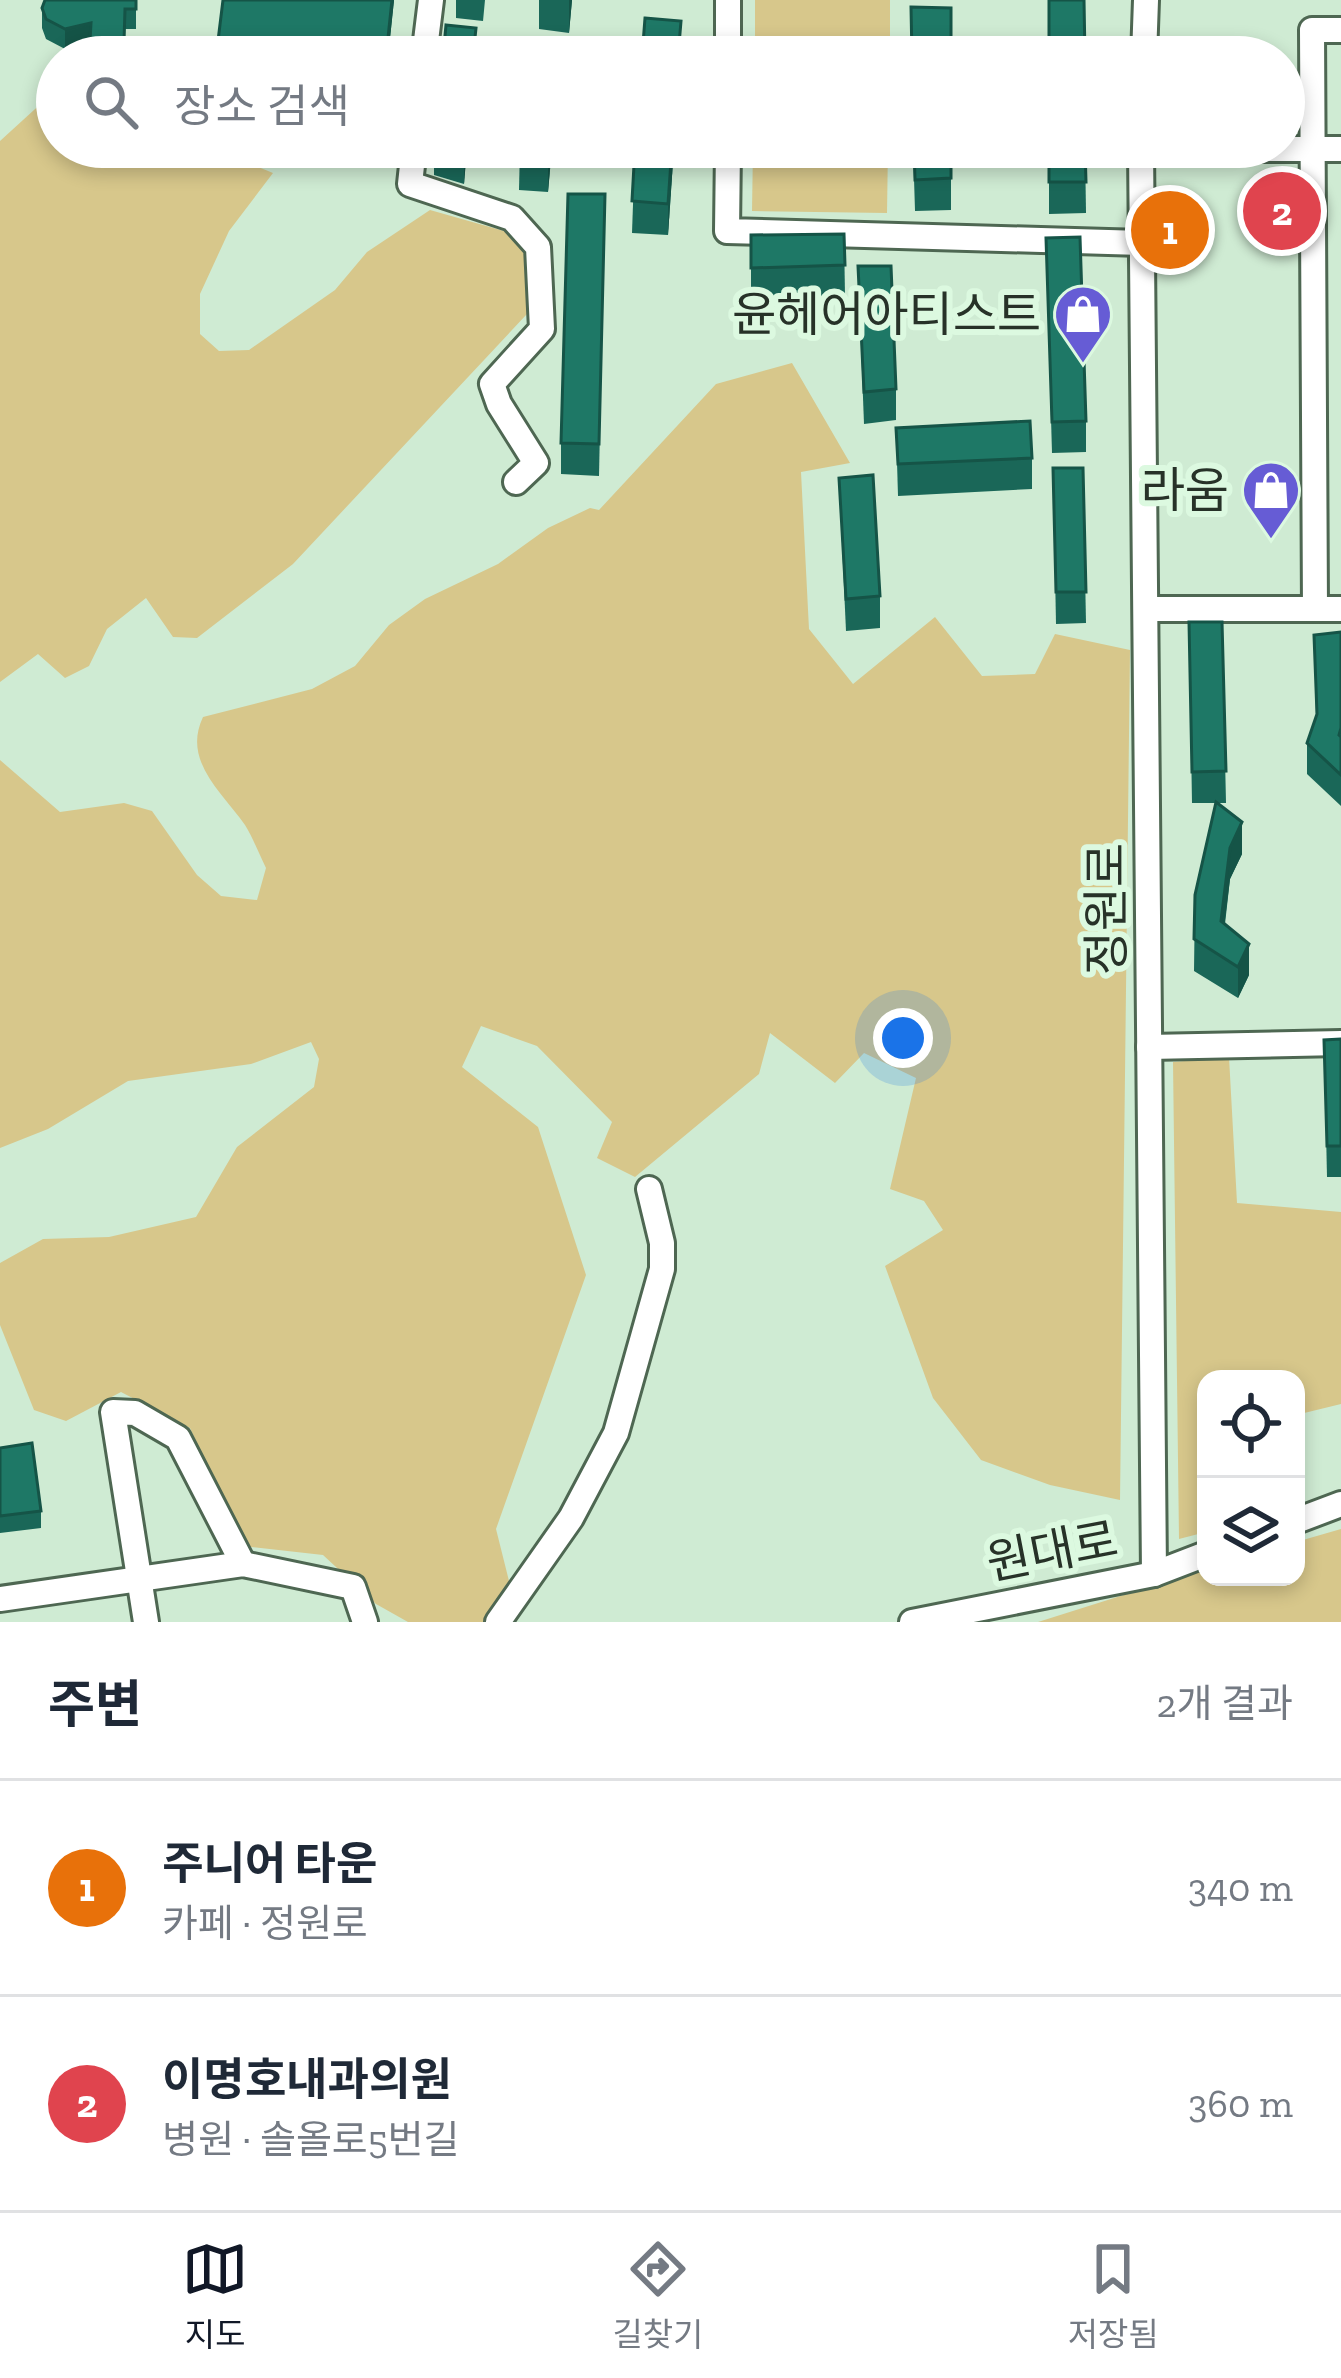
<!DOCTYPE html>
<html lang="ko">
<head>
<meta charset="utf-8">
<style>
  body { margin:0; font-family:"Zilla Slab","Noto Sans KR",serif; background:#f6f6f7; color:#1f2937 }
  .controls { position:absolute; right:36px; bottom:36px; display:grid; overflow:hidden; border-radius:24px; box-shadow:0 6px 18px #0003 }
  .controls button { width:108px; height:108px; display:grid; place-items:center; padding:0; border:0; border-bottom:3px solid #e0e1e3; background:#fff; color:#1f2937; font:60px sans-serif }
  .you { position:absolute; left:903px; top:1038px; width:42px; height:42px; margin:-30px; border:9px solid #fff; border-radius:50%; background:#1a73e8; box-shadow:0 0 0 18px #1a73e833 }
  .badge { display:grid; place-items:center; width:78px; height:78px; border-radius:50%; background:#111827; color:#fff; font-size:39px; font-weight:700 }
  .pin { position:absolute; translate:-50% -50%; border:6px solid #fff; box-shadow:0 3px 12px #0006 }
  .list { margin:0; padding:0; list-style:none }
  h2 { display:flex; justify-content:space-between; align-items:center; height:156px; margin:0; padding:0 48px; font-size:51px }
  h2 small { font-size:39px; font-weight:400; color:#747a83 }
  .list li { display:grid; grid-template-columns:78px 1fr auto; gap:36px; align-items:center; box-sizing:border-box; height:216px; padding:0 48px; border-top:3px solid #e0e1e3 }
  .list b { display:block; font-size:45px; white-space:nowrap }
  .list p { margin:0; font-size:39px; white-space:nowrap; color:#747a83 }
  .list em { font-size:39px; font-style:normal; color:#747a83 }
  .icon { flex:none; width:66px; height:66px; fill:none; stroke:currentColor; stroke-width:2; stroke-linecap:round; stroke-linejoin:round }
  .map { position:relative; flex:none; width:1341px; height:1622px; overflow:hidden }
  .search { position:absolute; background:#fff; box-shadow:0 6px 18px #0003; left:36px; right:36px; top:36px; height:132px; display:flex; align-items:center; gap:30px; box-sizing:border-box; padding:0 42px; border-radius:66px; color:#747a83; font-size:45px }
  .sheet { height:588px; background:#fff }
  nav { display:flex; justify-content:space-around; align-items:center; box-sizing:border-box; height:168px; border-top:3px solid #e0e1e3; background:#fff; font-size:33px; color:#747a83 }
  nav a { display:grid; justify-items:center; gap:6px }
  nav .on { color:#111827 }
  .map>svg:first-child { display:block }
</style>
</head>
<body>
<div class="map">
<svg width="1341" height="1622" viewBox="0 0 1341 1622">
  <rect width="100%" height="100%" fill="#cfebd3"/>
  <!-- green -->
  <g fill="#d7c78b">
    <rect x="755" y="0" width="135" height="57"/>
    <polygon points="57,89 57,147 210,147 273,173 229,231 200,294 200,334 219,351 249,350 335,290 367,252 430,210 504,231 524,253 527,314 293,564 197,638 173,637 146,598 107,629 89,666 65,678 38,654 0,682 0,141"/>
    <polygon points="753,147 888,147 887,213 752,211"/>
    <path d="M792 363 850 463 801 472 809 629 853 684 935 617 982 676 1035 674 1055 634 1130 650 1120 1500 1050 1485 981 1460 933 1398 885 1266 943 1230 924 1201 890 1189 916 1078 864 1053 835 1083 770 1033 759 1074 635 1177 597 1158 612 1122 537 1046 481 1026 462 1067 538 1127 586 1275 496 1529 511 1589 483 1622H408L376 1604 323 1555 242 1546 190 1428 121 1392 66 1421 34 1410 0 1325V1263L43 1239 109 1237 196 1217 237 1147 314 1087 319 1059 311 1042 251 1064 128 1081 48 1129 0 1148V760L60 812 124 803 152 811 197 875 221 896 257 900 266 868C259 854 253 838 245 825 222 792 182 761 203 717L312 689 355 666 389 625 425 599 498 564 548 528 590 508 599 510 716 384Z"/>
    <polygon points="1229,1057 1237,1203 1341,1212 1341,1404 1296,1415 1296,1379 1206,1379 1206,1532 1179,1539 1173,1062"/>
    <polygon points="1341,1529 1341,1622 1038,1622 1206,1569 1206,1577 1296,1577 1296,1542"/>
  </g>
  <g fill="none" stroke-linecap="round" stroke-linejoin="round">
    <!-- minor casing -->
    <g stroke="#4e6752" stroke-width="30">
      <g id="minor">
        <polyline points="424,57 431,0"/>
        <polyline points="728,57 728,0"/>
        <polyline points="1144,57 1146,0"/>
        <polyline points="414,147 410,184 512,218 538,247 542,329 492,384 499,404 536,463 516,482"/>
        <polyline points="728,147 727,231 1142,243"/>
        <polyline points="1141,147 1154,1574"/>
        <polyline points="1141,149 1341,149"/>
        <polyline points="1146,609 1341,609"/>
        <polyline points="1315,609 1312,30 1341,30"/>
        <polyline points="1149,1047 1341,1043"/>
        <polyline points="1296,1521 1341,1504"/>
        <polyline points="0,1599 243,1564 353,1587 365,1622"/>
        <polyline points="146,1622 113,1412 135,1413 178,1438 243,1564"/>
        <polyline points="498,1622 571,1518 616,1433 662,1269 662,1243 649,1189"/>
        <polyline points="912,1622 1154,1574 1206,1554"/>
      </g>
    </g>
    <!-- minor -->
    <use href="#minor" stroke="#fff" stroke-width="24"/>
  </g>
  <!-- wall -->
  <g fill="#1a6758">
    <polygon points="136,0 136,29 125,29 124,57 90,57 90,43 65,49 46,39 42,28 42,8"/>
    <polygon points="223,0 394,0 388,57 217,57"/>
    <polygon points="456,0 485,0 483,21 456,18"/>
    <polygon points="539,0 572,0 569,33 539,29"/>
    <polygon points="434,147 467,147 464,184 434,175"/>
    <polygon points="520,147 552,147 548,192 519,190"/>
    <polygon points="635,147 674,147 668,235 632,233"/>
    <polygon points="913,147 951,147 951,210 915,211"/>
    <polygon points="1049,147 1085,147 1086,213 1049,214"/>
    <polygon points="605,194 599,476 561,474 561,443"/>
    <polygon points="844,234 845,296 751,299 751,235"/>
    <polygon points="1046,238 1086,421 1086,452 1052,453"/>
    <polygon points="858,266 896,389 896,420 864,424"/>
    <polygon points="896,428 1032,458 1032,489 898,496"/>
    <polygon points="1053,468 1083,468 1086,623 1056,624"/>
    <polygon points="839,478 880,596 880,628 846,631"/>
    <polygon points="1189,622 1222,622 1226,803 1217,803 1242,854 1230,879 1225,924 1249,975 1238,998 1194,971 1195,895 1216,803 1192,803"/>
    <polygon points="1341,632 1341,806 1307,774 1307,743 1316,717 1314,635"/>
    <polygon points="1341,1039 1341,1177 1327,1177 1324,1040"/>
    <polygon points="0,1448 41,1511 41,1528 0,1533"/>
  </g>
  <!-- shaded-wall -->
  <g fill="#155447">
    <polygon points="392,0 394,0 388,57 386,57"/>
    <polygon points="569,0 572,0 569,33"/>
    <polygon points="91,23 91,43 65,49 65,29"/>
    <polygon points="464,147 467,147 464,184"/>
    <polygon points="549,147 552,147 548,192 548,161"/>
    <polygon points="672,147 674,147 668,235 668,204"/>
    <polygon points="1242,822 1242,854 1230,879 1221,952 1221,921 1230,848"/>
    <polygon points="1249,944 1249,975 1238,998 1238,967"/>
  </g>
  <!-- building -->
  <g fill="#1e7866" stroke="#155447" stroke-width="3">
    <polygon points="45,0 136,0 136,9 125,9 124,42 90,41 91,23 65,29 46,19 42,8"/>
    <polygon points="223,0 392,0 386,57 287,57 217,49"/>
    <polygon points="1049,0 1084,0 1085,57 1049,57"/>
    <polygon points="911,7 951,8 951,57 912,57"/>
    <polygon points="645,18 681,21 678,57 642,57"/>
    <polygon points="446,25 476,28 473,57 443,57"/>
    <polygon points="529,39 558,41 557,57 527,57"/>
    <polygon points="446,147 464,147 464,153"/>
    <polygon points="520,147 549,147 548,161 519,158"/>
    <polygon points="635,147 672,147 668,204 632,201"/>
    <polygon points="914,147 951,147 951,178 915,180"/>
    <polygon points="1049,147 1085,147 1086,182 1049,182"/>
    <polygon points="568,194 605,194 599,444 561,443"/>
    <polygon points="844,234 845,265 751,268 751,235"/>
    <polygon points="1080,237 1086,421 1052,422 1046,238"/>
    <polygon points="858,266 891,266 896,389 864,392"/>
    <polygon points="1030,421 1032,458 898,464 896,428"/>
    <polygon points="1053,468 1083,468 1086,592 1056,592"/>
    <polygon points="873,475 880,596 846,599 839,478"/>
    <polygon points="1189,622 1222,622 1226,771 1192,772"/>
    <polygon points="1341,632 1341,728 1339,735 1341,737 1341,775 1307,743 1317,714 1314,635"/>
    <polygon points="1216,802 1242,822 1230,848 1221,921 1249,944 1238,967 1194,939 1195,895"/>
    <polygon points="1341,1039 1341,1146 1327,1146 1324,1040"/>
    <polygon points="32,1443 41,1511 0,1516 0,1448"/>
  </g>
  <!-- icons -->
  <defs>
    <g id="shop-pin" transform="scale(3)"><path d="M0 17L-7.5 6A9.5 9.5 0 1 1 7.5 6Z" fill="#665cd5" stroke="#dcf9e0"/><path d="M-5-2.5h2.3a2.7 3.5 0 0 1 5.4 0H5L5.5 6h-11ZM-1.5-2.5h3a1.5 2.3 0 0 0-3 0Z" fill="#fff"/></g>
  </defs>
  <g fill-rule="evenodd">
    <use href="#shop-pin" x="1083" y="314"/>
    <use href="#shop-pin" x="1271" y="490"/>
  </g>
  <g text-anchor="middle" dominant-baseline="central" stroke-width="12" stroke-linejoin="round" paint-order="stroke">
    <!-- poi labels -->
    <g font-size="48" fill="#273228" stroke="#dcf9e0" text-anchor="end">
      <text x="1041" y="314">윤헤어아티스트</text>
      <text x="1229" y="490">라움</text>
    </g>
    <!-- street labels -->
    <g font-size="48" fill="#273228" stroke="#dcf9e0">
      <text transform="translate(1106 909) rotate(-90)">정원로</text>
      <text transform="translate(1052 1551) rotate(-11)">원대로</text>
    </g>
  </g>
</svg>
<div class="controls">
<button><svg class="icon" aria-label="locate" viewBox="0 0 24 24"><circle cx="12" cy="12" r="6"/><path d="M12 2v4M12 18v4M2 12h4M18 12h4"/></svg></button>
<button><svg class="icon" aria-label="layers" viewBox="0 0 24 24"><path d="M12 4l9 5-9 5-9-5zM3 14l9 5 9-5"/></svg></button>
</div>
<div class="you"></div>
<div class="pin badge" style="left:1170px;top:230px;background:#e8710a">1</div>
<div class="pin badge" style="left:1282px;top:211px;background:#e0444e">2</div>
<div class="search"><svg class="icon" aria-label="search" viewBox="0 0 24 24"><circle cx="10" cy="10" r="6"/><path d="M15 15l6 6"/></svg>장소 검색</div>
</div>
<section class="sheet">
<h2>주변<small>2개 결과</small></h2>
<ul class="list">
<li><span class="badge" style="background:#e8710a">1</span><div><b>주니어 타운</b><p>카페 · 정원로</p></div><em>340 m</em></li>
<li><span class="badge" style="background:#e0444e">2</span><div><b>이명호내과의원</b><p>병원 · 솔올로5번길</p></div><em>360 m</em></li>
</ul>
</section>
<nav>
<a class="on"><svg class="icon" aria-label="map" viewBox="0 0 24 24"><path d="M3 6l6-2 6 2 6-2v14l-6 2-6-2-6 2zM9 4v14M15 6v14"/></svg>지도</a>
<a><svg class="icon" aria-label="directions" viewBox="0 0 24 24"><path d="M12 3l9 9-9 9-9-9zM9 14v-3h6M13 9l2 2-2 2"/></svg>길찾기</a>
<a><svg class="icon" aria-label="saved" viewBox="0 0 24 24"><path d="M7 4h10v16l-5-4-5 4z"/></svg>저장됨</a>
</nav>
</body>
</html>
